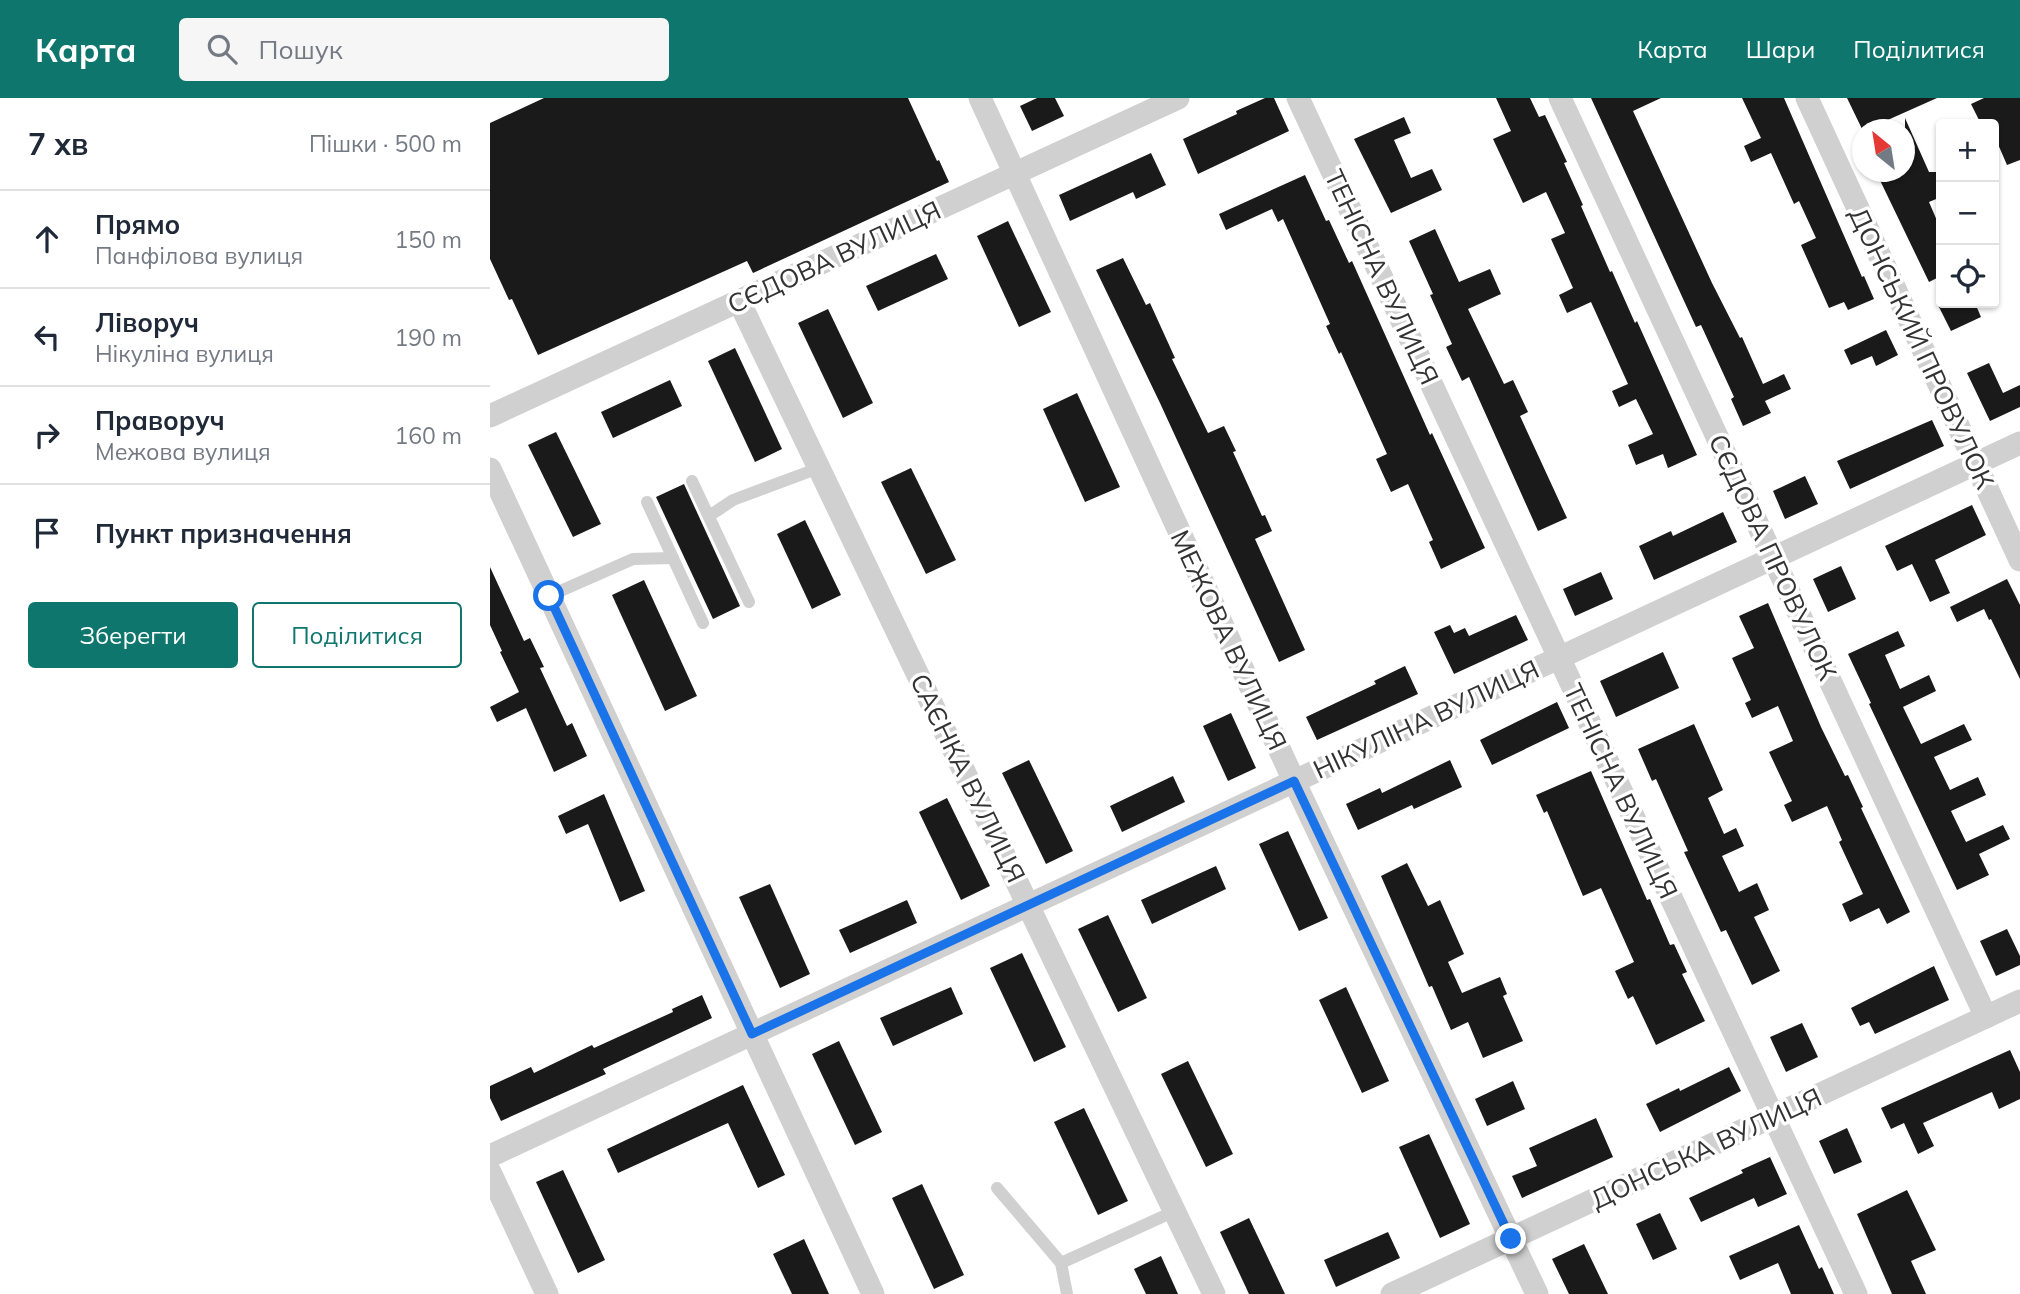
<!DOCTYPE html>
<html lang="uk">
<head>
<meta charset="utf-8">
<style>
  body { margin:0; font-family:Mulish,sans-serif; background:#f6f6f7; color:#1f2937 }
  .controls { position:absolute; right:21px; top:21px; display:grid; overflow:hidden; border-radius:7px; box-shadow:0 2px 5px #0004 }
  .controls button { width:63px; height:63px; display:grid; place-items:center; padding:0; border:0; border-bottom:2px solid #e0e1e3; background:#fff; color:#1f2937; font:35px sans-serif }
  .compass { position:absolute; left:1362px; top:21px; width:63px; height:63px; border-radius:50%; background:#fff; box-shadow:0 2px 5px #0004; rotate:330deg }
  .stop { position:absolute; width:21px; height:21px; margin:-16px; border:5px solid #1a73e8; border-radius:50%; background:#fff }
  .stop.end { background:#1a73e8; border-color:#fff; box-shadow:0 2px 7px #0008 }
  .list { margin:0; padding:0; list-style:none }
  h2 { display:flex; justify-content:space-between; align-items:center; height:91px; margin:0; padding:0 28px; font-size:30px }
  h2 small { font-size:23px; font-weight:400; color:#747a83 }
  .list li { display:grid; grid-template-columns:46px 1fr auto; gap:21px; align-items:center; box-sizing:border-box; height:98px; padding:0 28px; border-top:2px solid #e0e1e3 }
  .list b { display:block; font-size:26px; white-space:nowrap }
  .list p { margin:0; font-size:23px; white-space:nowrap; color:#747a83 }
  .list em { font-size:23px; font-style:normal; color:#747a83 }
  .actions { display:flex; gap:14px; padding:21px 28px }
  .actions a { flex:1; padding:16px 0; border:2px solid #0f766e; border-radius:7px; text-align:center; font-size:24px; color:#0f766e }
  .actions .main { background:#0f766e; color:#fff }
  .icon { flex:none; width:38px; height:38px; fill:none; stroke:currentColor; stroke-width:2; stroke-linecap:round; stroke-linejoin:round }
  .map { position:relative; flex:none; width:1530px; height:1196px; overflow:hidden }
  header { display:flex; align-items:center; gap:42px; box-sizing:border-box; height:98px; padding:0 35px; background:#0f766e; color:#fff }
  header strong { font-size:33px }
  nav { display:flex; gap:38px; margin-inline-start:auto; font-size:24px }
  .search { width:490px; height:63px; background:#f6f6f7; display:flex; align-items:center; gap:18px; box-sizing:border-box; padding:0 24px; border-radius:7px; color:#747a83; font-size:26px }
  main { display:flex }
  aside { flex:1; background:#fff }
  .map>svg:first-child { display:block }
</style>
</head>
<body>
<header>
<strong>Карта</strong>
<div class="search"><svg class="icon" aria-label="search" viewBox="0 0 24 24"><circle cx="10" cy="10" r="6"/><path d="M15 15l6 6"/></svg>Пошук</div>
<nav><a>Карта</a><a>Шари</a><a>Поділитися</a></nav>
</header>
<main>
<aside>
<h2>7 хв<small>Пішки · 500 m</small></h2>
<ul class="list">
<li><svg class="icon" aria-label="ahead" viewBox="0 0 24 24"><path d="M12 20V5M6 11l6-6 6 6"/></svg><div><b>Прямо</b><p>Панфілова вулиця</p></div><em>150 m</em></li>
<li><svg class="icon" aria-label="left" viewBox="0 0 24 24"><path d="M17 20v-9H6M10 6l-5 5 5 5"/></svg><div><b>Ліворуч</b><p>Нікуліна вулиця</p></div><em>190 m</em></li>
<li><svg class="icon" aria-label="right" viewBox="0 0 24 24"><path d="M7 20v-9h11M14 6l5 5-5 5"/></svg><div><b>Праворуч</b><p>Межова вулиця</p></div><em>160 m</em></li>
<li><svg class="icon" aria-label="arrive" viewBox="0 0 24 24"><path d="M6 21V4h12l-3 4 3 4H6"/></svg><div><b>Пункт призначення</b></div></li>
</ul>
<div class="actions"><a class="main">Зберегти</a><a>Поділитися</a></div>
</aside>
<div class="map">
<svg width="1530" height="1196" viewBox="0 0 1530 1196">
  <rect width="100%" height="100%" fill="#fff"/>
  <!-- building -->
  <g fill="#1a1a1a">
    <polygon points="54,0 418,0 447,63 449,62 459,84 263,175 257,163 48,257 22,201 19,202 0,161 0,25"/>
    <polygon points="547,0 565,0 574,18 542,33 530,8"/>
    <polygon points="775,0 784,0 799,33 708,76 693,41 747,16 746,13"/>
    <polygon points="1006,0 1040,0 1049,19 1055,17 1077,64 1074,65 1093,107 1091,108 1120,174 1122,173 1145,225 1147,223 1207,357 1178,370 1173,356 1146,367 1138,347 1163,336 1146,301 1129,309 1122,293 1138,286 1101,204 1077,215 1069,197 1083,190 1061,141 1075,135 1056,94 1033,105 1003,41 1021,33"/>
    <polygon points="1101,0 1171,0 1143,13 1222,185 1250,240 1252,239 1273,286 1294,276 1301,291 1275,303 1281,315 1253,328 1241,301 1244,299 1211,227 1206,229"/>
    <polygon points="1252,0 1294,0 1372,179 1374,178 1384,201 1358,212 1354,204 1339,210 1311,147 1326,140 1309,103 1304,106 1281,55 1261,64 1254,48 1271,40"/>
    <polygon points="1357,0 1447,0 1373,33"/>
    <polygon points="1494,0 1530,0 1530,62 1517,67 1504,37 1504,26 1491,26 1481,6"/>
    <polygon points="914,19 921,35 904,42 921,80 942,71 952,92 901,115 864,41"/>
    <polygon points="1415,20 1439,74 1451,74 1451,99 1439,104 1451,132 1451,178 1439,184 1386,74 1415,74"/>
    <polygon points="661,55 676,87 646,101 643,94 580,123 569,97"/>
    <polygon points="815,77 836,123 839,122 859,165 862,163 940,337 942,335 995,450 951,471 939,444 943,442 918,386 901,394 886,361 897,356 851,254 849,256 836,228 840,226 793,121 788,124 782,111 736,132 729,116"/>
    <polygon points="518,123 561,214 529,229 487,138"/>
    <polygon points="945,131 969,184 1000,171 1011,196 978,211 1014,286 1023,282 1038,314 1030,318 1077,420 1048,433 979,279 972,283 956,249 962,246 940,197 943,196 919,143"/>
    <polygon points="446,156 458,181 388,213 376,188"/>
    <polygon points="633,160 656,207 660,205 685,260 682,261 718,335 734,328 746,353 743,354 772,418 775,417 782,433 765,441 815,552 789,564 670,305 606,172"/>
    <polygon points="1447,205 1485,205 1491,219 1461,233"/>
    <polygon points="338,211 383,305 353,320 308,225"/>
    <polygon points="1396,232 1408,257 1386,268 1382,258 1361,267 1354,252"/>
    <polygon points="245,250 292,351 265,364 218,263"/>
    <polygon points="1499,265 1513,295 1530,287 1530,309 1500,323 1477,275"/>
    <polygon points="180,282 192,308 123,340 111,314"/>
    <polygon points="587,295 630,389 595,404 553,311"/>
    <polygon points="1442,322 1454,348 1360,391 1347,363"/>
    <polygon points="66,334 111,426 83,439 38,347"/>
    <polygon points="421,370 466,462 436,476 391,384"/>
    <polygon points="1315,378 1328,406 1295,421 1283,393"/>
    <polygon points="194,386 250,508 223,521 166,399"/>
    <polygon points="1482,407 1496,437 1445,462 1460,495 1440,504 1422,466 1407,473 1395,448"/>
    <polygon points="1233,414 1247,444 1164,482 1149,448 1181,433 1183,438"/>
    <polygon points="315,422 351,497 322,511 287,436"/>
    <polygon points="1351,468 1366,501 1338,514 1323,481"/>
    <polygon points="0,469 34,543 40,540 54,569 50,570 77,628 82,625 97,658 64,674 36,610 7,624 0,609 29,594 10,554 12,553 0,527"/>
    <polygon points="1111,474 1123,501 1085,518 1073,491"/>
    <polygon points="1517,481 1530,507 1530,581 1501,521 1499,522 1494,511 1467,524 1460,509"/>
    <polygon points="154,482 207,598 175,613 122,497"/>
    <polygon points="1278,505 1331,629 1355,678 1358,677 1373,709 1371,710 1420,814 1397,826 1389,810 1360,824 1352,806 1373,796 1349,744 1352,742 1337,708 1302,724 1294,707 1302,703 1279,654 1303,643 1288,608 1262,620 1255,605 1261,602 1242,560 1264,550 1249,518"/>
    <polygon points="1026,517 1038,542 964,576 944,534 960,527 964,535 975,530 979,538"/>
    <polygon points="1408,533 1415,548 1395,557 1410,591 1439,577 1446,593 1413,609 1431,646 1474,626 1482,642 1444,659 1460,692 1488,679 1496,697 1461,713 1476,744 1513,727 1520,741 1489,756 1499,777 1467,792 1379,606 1381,605 1358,556"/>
    <polygon points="1173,554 1189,590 1126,619 1110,583"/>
    <polygon points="915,568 928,596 827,642 816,619 886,586 884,583"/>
    <polygon points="1067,604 1079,630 1002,667 990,642"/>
    <polygon points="741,615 766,670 738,683 713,628"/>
    <polygon points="1204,626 1233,692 1218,700 1234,736 1246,730 1254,748 1232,758 1249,794 1267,785 1279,812 1264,819 1290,873 1262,887 1236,832 1231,834 1194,754 1198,753 1166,681 1162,683 1148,651"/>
    <polygon points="539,662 583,753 556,766 512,675"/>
    <polygon points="960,662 972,689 924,711 922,707 868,732 856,706 890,690 892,695"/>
    <polygon points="1101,673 1157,802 1160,801 1180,847 1184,846 1197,874 1192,876 1215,923 1166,947 1143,898 1138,901 1125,873 1144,864 1111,790 1093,798 1057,713 1054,715 1046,697"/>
    <polygon points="683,678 695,704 632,734 620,708"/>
    <polygon points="114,696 155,793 130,804 98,726 76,736 68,718"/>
    <polygon points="457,700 500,788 471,802 429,714"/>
    <polygon points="798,733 838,820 809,833 769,746"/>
    <polygon points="917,765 938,808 950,802 974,856 958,864 972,895 1010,879 1017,896 1013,898 1033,943 993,960 978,924 961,932 942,888 939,889 891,778"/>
    <polygon points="726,768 736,791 662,826 651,802"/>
    <polygon points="280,786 320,876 290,890 249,799"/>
    <polygon points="417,802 427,825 360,855 349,832"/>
    <polygon points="618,817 657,900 628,914 588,831"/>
    <polygon points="1517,831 1530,858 1530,867 1506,878 1490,843"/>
    <polygon points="532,855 576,949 544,964 500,870"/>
    <polygon points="1444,868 1459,902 1385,936 1379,924 1370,928 1361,910"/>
    <polygon points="461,889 473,916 403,948 390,920"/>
    <polygon points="856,889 899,983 872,995 829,902"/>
    <polygon points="212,897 222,920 113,971 116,976 11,1023 0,1000 0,988 41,969 44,975 102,947 104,950 183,914 182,911"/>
    <polygon points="1312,925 1328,959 1296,974 1280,939"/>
    <polygon points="349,943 392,1034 365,1047 322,956"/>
    <polygon points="1520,952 1530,974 1530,1001 1509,1011 1502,994 1433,1025 1444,1048 1428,1056 1414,1025 1401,1031 1391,1010"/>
    <polygon points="698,963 743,1056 716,1069 671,976"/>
    <polygon points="1239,969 1251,993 1170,1034 1156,1006 1189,990 1190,993"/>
    <polygon points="1023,983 1035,1011 997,1028 985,1001"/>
    <polygon points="253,987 295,1077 268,1090 238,1025 128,1075 117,1051"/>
    <polygon points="594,1010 638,1103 608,1117 564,1024"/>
    <polygon points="1106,1020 1123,1059 1032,1100 1022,1078 1047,1068 1039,1050"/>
    <polygon points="1357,1030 1372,1064 1344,1076 1329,1043"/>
    <polygon points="939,1036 980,1126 950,1140 909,1049"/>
    <polygon points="1280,1059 1297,1096 1268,1109 1264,1100 1211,1124 1199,1100 1253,1075 1251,1072"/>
    <polygon points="73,1072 115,1162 88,1175 46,1084"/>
    <polygon points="432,1086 474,1177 444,1191 402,1100"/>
    <polygon points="1417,1092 1446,1152 1421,1163 1436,1196 1402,1196 1367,1116"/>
    <polygon points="1170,1115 1187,1151 1163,1162 1146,1126"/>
    <polygon points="759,1120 795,1196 759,1196 730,1134"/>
    <polygon points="1309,1127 1329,1171 1332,1169 1344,1196 1301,1196 1288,1165 1250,1182 1239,1158"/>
    <polygon points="898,1134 910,1160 846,1189 834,1162"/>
    <polygon points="314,1141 339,1196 302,1196 283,1156"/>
    <polygon points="1094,1146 1118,1196 1079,1196 1062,1161"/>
    <polygon points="671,1158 688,1196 656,1196 644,1171"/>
  </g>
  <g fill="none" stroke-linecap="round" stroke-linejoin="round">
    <!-- lane -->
    <g stroke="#d0d0d0" stroke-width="12">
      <polyline points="202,383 259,504"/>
      <polyline points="157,404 213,525"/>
      <polyline points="219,418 243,402 329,370"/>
      <polyline points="59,498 143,461 183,460"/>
      <polyline points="507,1090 571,1165 577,1196"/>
      <polyline points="571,1165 685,1113"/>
    </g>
    <!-- street -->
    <g stroke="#d0d0d0" stroke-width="23">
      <polyline points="490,0 804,683 1047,1196"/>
      <polyline points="808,0 1366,1196"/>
      <polyline points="1070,0 1496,919"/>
      <polyline points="1317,0 1530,462"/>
      <polyline points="249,203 724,1196"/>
      <polyline points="0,318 688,0"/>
      <polyline points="0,371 383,1196"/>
      <polyline points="0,1058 1530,345"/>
      <polyline points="0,1074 57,1196"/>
      <polyline points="902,1196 1530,903"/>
    </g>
  </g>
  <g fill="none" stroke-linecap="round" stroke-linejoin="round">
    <!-- route -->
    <polyline stroke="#1a73e8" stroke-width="9" points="59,498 262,936 804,683 1021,1141"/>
  </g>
  <g text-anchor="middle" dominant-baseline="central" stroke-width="7" stroke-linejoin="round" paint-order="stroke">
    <!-- street labels -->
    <g font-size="26" fill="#333" stroke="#fff">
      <text transform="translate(344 159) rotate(-25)">СЄДОВА ВУЛИЦЯ</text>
      <text transform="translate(892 179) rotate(65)">ТЕНІСНА ВУЛИЦЯ</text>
      <text transform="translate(1432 250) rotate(65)">ДОНСЬКИЙ ПРОВУЛОК</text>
      <text transform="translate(1283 459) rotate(65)">СЄДОВА ПРОВУЛОК</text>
      <text transform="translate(739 542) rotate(65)">МЕЖОВА ВУЛИЦЯ</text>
      <text transform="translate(936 621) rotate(-25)">НІКУЛІНА ВУЛИЦЯ</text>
      <text transform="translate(478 680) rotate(64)">САЄНКА ВУЛИЦЯ</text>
      <text transform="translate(1131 693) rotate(65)">ТЕНІСНА ВУЛИЦЯ</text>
      <text transform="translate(1216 1050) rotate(-25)">ДОНСЬКА ВУЛИЦЯ</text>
    </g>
  </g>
</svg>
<div class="controls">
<button>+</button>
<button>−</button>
<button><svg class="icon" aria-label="locate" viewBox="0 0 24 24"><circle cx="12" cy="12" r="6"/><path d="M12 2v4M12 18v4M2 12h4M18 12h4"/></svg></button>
</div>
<svg class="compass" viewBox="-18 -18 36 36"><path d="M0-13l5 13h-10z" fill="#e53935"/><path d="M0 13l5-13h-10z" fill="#747a83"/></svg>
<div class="stop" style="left:59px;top:498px"></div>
<div class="stop end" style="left:1021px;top:1141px"></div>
</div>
</main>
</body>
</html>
